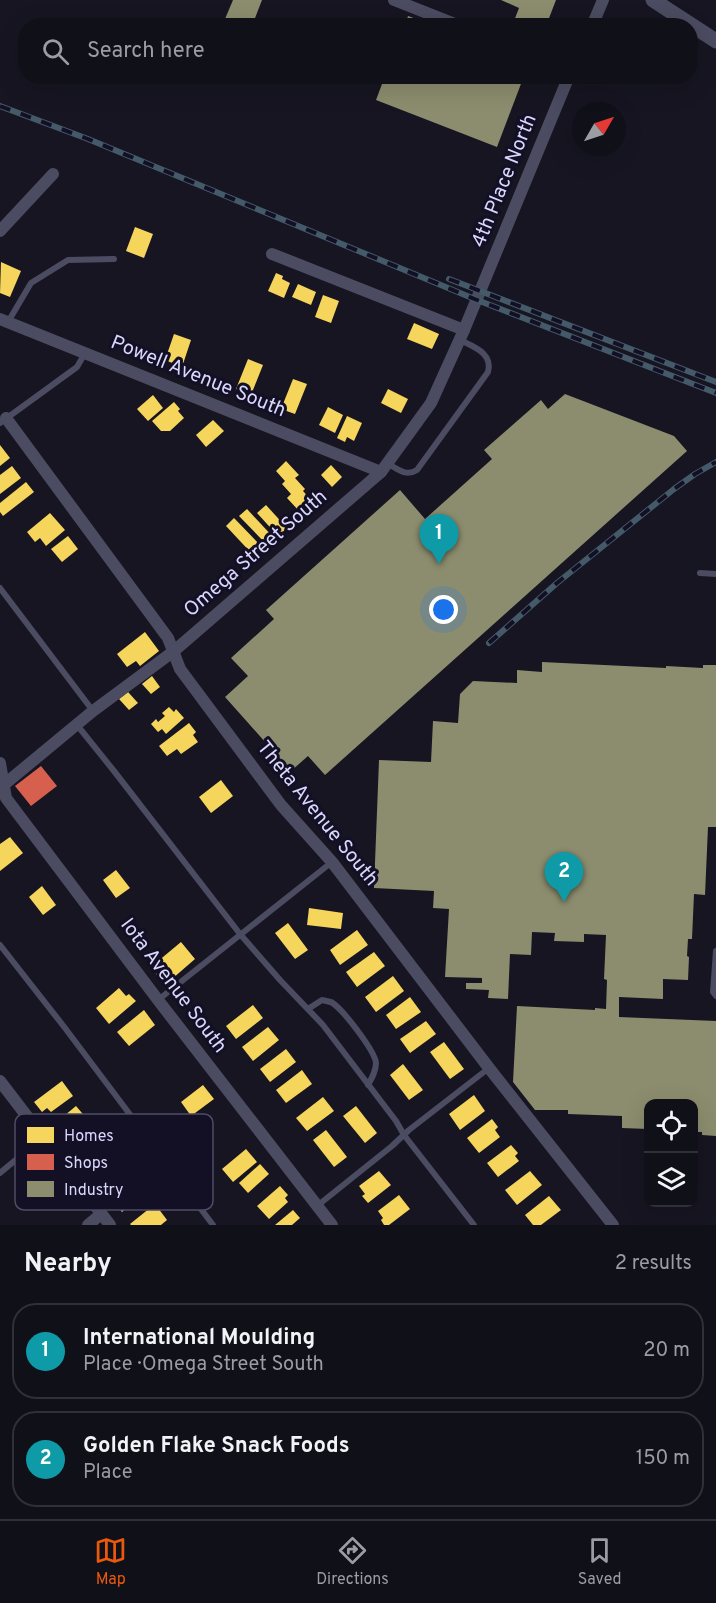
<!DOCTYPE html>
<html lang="en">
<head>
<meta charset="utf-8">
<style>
  body { margin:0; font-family:Overpass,sans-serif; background:#1e1e26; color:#f1f3f6 }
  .controls { position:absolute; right:18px; bottom:18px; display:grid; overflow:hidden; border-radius:12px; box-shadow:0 6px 24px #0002 }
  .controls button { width:54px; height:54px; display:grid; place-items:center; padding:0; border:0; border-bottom:2px solid #303038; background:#101019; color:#f1f3f6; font:30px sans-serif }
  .compass { position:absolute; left:572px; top:102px; width:54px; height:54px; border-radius:50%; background:#101019; box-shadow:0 6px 24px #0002; rotate:51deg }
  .you { position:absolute; left:444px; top:610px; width:21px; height:21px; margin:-15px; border:4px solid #fff; border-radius:50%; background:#1a73e8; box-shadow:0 0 0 9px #1a73e833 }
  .badge { display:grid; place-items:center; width:39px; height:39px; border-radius:50%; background:#ea580c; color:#fff; font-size:20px; font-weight:700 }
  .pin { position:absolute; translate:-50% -50px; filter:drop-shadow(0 2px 3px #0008) }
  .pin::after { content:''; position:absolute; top:32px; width:21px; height:18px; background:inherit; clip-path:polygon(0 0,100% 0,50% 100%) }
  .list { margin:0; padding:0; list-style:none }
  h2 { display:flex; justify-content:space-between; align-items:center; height:78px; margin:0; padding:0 24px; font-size:26px }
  h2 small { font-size:20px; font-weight:400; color:#9c9da2 }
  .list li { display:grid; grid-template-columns:39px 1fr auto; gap:18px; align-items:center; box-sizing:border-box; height:96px; margin:0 12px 12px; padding:0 12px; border:2px solid #303038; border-radius:24px }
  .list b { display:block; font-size:22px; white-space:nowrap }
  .list p { margin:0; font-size:20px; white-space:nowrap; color:#9c9da2 }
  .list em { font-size:20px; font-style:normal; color:#9c9da2 }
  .icon { flex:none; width:33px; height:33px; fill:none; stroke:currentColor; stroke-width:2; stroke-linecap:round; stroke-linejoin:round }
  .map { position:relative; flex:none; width:716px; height:1225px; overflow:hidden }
  .search { position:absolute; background:#101019; box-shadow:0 6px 24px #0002; left:18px; right:18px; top:18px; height:66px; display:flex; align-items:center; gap:15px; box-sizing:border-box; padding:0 21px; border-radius:24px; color:#9c9da2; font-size:22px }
  .sheet { height:294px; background:#101019 }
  nav { display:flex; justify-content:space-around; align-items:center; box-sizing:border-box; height:84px; border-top:2px solid #303038; background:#101019; font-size:16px; color:#9c9da2 }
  nav a { display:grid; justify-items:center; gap:3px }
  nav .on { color:#ea580c }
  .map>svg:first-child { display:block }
</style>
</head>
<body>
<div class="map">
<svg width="716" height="1225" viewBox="0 0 716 1225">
  <rect width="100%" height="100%" fill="#161521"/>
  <!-- homes -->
  <g fill="#f6d55c">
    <polygon points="135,227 153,234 144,258 126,251"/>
    <polygon points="1,262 21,271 10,297 0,293"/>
    <polygon points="276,273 283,276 282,279 290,283 284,298 268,291"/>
    <polygon points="298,284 316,292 311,305 292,297"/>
    <polygon points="323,295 339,301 331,323 315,317"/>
    <polygon points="414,323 439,334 432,349 407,339"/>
    <polygon points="174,334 191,340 182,367 165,360"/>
    <polygon points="248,359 263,365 251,395 236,389"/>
    <polygon points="293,379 307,384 295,414 281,409"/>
    <polygon points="388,389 408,399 401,413 381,403"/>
    <polygon points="153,395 163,408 148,421 137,409"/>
    <polygon points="174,402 180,409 178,411 184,418 170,431 161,431 152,421"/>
    <polygon points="328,407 343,415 335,433 319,425"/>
    <polygon points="347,416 362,423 354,441 347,437 345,442 337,438"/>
    <polygon points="213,420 224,431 206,447 196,435"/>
    <polygon points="0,445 10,458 0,466"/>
    <polygon points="286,461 299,475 295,478 305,489 303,491 312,501 300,512 287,498 291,494 282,484 285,481 276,471"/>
    <polygon points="331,465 342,477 332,487 321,475"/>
    <polygon points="12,466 21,478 0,494 0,475"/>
    <polygon points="26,482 34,492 3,516 0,512 0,503"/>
    <polygon points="266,505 287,528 278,536 257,513"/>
    <polygon points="247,509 274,538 267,545 239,516"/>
    <polygon points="50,513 65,530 46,546 40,538 35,542 27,532"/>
    <polygon points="234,518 263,548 254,556 226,526"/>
    <polygon points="68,536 78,549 62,562 51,549"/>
    <polygon points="145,632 159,651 140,666 136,661 127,667 117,654"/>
    <polygon points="152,676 160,687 151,694 142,684"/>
    <polygon points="128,692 138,703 129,710 119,699"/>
    <polygon points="169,707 174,712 176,709 184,718 166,734 162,729 158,732 151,724 156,719 158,722 165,716 162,713"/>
    <polygon points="189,723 196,732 193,735 198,742 181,754 177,749 167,756 159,746"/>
    <polygon points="221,780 233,796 211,813 199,797"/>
    <polygon points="10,837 23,853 0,871 0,844"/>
    <polygon points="116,870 130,888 116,898 103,880"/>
    <polygon points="42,886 56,905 43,915 29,897"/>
    <polygon points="309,908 343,913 341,929 307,925"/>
    <polygon points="288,923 308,950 295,959 275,933"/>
    <polygon points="357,930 368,945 340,965 330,950"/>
    <polygon points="181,942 195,959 165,985 156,974 163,968 157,962"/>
    <polygon points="374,952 385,966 357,987 346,972"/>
    <polygon points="393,976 404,991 376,1012 365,997"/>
    <polygon points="119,988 126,996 129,994 136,1001 109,1024 96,1008"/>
    <polygon points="410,997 421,1012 396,1029 386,1015"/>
    <polygon points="253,1005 263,1018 236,1039 226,1026"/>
    <polygon points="144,1010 155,1025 129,1046 117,1032"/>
    <polygon points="426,1021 436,1034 410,1053 400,1039"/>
    <polygon points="268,1027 279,1040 253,1061 242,1047"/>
    <polygon points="444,1042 464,1069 450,1079 430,1052"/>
    <polygon points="286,1049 296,1062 270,1082 260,1069"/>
    <polygon points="403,1064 423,1090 409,1100 390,1075"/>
    <polygon points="302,1070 312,1084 286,1103 276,1090"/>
    <polygon points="62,1081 73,1096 51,1112 47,1108 42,1112 34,1102"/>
    <polygon points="203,1085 214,1099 191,1116 181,1102"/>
    <polygon points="474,1095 485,1111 460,1130 449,1114"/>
    <polygon points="323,1097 334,1111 307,1131 296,1118"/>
    <polygon points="76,1106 88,1120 70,1135 65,1129 59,1133 53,1125"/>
    <polygon points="356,1106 377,1133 365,1143 343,1116"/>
    <polygon points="492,1119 498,1127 495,1130 500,1137 479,1153 467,1138"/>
    <polygon points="326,1130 347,1157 334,1167 313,1140"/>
    <polygon points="511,1145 518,1153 515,1156 519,1161 498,1177 487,1163"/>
    <polygon points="246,1149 257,1162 233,1182 222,1169"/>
    <polygon points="260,1164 269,1174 248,1193 239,1183"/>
    <polygon points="379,1171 391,1185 368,1203 362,1196 365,1194 359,1186"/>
    <polygon points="530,1171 542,1185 517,1205 505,1190"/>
    <polygon points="133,1178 145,1193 122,1212 110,1197"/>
    <polygon points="280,1186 288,1195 285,1198 288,1202 269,1219 257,1206"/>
    <polygon points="399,1195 410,1209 389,1225 384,1225 381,1220 383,1218 378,1211"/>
    <polygon points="549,1196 561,1210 541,1225 533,1225 525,1215"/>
    <polygon points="155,1204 167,1220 161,1225 131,1225 130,1224"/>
    <polygon points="293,1210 300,1218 292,1225 275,1225"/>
  </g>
  <!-- shops -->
  <polygon fill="#d6604d" points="41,766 57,786 31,806 15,786"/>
  <!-- industry -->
  <g fill="#8c8c6e">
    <polygon points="233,0 262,0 252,26 222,26"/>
    <polygon points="501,0 556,0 546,26 512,26 519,8"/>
    <polygon points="408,16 433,25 433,26 405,26"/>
    <polygon points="385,76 524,76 497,147 376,100"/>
    <polygon points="565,394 674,436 687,451 325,775 308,756 291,771 225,697 248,676 231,658 274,619 266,610 400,490 425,519 492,459 484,450 541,400 548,409"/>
    <polygon points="542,662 666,668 666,666 703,668 703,665 716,665 716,827 708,827 705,895 694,894 692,939 688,939 687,956 689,957 688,980 663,979 663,999 619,997 619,1017 716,1021 716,1136 702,1135 702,1132 694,1132 694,1104 648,1104 648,1129 622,1128 622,1116 568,1114 568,1110 535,1110 513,1082 517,1006 595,1010 595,1008 606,1009 607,980 604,979 606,935 584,934 584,942 554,941 555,933 532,932 531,955 510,954 508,999 488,998 489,990 466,989 466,983 482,983 482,978 445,977 449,909 433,908 434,891 374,888 379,760 431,762 433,721 458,723 460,694 473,681 517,683 517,670 542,672"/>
  </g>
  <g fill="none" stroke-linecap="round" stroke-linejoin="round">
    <!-- service -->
    <g stroke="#4b4b61" stroke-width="6">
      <polyline points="8,322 31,283 68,260 114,259"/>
      <polyline points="0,423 77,367 85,353"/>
      <path d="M387 463C397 469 406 477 417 470L488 372C493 353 474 347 460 340"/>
      <polyline points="700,573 716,574"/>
      <polyline points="0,588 93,711"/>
      <polyline points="77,725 114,771 240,934 280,980 323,1025 396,1121 404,1135 474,1225"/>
      <polyline points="0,945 65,1028 213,1225"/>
      <polyline points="716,951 713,992 716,996"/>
      <polyline points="158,1000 332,862"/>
      <path d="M308 1009 322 1000C323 1000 329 1002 331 1002 342 1008 375 1051 376 1063 376 1071 372 1078 368 1085"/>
      <polyline points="0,1173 35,1144"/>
      <polyline points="317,1206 392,1146 409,1130 489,1068"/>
    </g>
    <!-- minor -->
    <g stroke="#4b4b61" stroke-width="12">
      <polyline points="394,0 460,26"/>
      <polyline points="592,26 603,0"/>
      <polyline points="0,231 53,174"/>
      <polyline points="272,254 464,330"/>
      <polyline points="0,319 381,472"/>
      <polyline points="6,418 168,638 180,669 281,805 332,862 489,1068 613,1225"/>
      <polyline points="0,763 6,798 158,1000 332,1225"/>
      <polyline points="0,788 93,711 174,651 381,472 431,403 464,330 569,76"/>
      <polyline points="0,1081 110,1225"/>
      <polyline points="88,1225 101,1214"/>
    </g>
    <!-- tertiary -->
    <polyline stroke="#4b4b61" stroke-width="15" points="653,0 716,41"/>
    <!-- rail casing -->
    <g stroke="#445a69" stroke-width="6">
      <g id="rail">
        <polyline points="0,106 88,139 477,300 716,393"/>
        <polyline points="449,279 716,382"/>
        <polyline points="489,643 557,583 674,489 695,474 716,462"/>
      </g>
    </g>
    <!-- rail -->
    <use href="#rail" stroke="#131026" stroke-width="4" stroke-dasharray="11" stroke-linecap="butt"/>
  </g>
  <g text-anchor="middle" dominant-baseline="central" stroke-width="6" stroke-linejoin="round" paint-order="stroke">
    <!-- street labels -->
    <g font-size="20" fill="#dad7fd" stroke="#131026">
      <text transform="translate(505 181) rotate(-68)">4th Place North</text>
      <text transform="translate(198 377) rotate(22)">Powell Avenue South</text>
      <text transform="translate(256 554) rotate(-41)">Omega Street South</text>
      <text transform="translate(317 814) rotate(51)">Theta Avenue South</text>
      <text transform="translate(173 986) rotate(53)">Iota Avenue South</text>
    </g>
  </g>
  <!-- legend -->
  <rect x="15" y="1114" width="198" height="96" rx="9" fill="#131026" stroke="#4f4c66" stroke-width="1.5"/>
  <rect x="27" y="1127" width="27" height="16" fill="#f6d55c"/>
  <rect x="27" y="1154" width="27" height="16" fill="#d6604d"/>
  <rect x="27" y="1181" width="27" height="16" fill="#8c8c6e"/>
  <g font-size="16" fill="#dad7fd">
    <text x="64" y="1141">Homes</text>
    <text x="64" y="1168">Shops</text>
    <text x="64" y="1195">Industry</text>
  </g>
</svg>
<div class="controls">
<button><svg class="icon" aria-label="locate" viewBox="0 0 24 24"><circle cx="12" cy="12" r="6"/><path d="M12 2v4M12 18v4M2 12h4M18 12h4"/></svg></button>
<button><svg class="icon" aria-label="layers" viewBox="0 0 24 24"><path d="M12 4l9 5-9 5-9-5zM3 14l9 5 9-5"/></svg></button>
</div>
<svg class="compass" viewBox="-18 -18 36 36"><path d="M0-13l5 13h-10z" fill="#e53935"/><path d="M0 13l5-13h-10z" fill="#9c9da2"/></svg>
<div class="you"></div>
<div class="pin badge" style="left:439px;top:564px;background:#0f9aa8">1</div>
<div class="pin badge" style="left:564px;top:902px;background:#0f9aa8">2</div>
<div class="search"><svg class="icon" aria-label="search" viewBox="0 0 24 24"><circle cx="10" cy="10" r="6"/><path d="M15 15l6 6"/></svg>Search here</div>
</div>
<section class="sheet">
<h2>Nearby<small>2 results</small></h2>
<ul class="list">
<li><span class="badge" style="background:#0f9aa8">1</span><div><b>International Moulding</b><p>Place · Omega Street South</p></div><em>20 m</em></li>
<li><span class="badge" style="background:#0f9aa8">2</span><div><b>Golden Flake Snack Foods</b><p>Place</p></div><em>150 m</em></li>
</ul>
</section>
<nav>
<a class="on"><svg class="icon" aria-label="map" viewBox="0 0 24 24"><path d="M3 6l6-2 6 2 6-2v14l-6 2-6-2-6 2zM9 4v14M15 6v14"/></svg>Map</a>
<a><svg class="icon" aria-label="directions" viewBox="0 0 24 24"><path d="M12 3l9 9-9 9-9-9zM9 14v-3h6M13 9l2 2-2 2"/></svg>Directions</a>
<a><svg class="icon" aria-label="saved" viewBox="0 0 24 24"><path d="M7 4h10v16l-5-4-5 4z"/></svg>Saved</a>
</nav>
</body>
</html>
